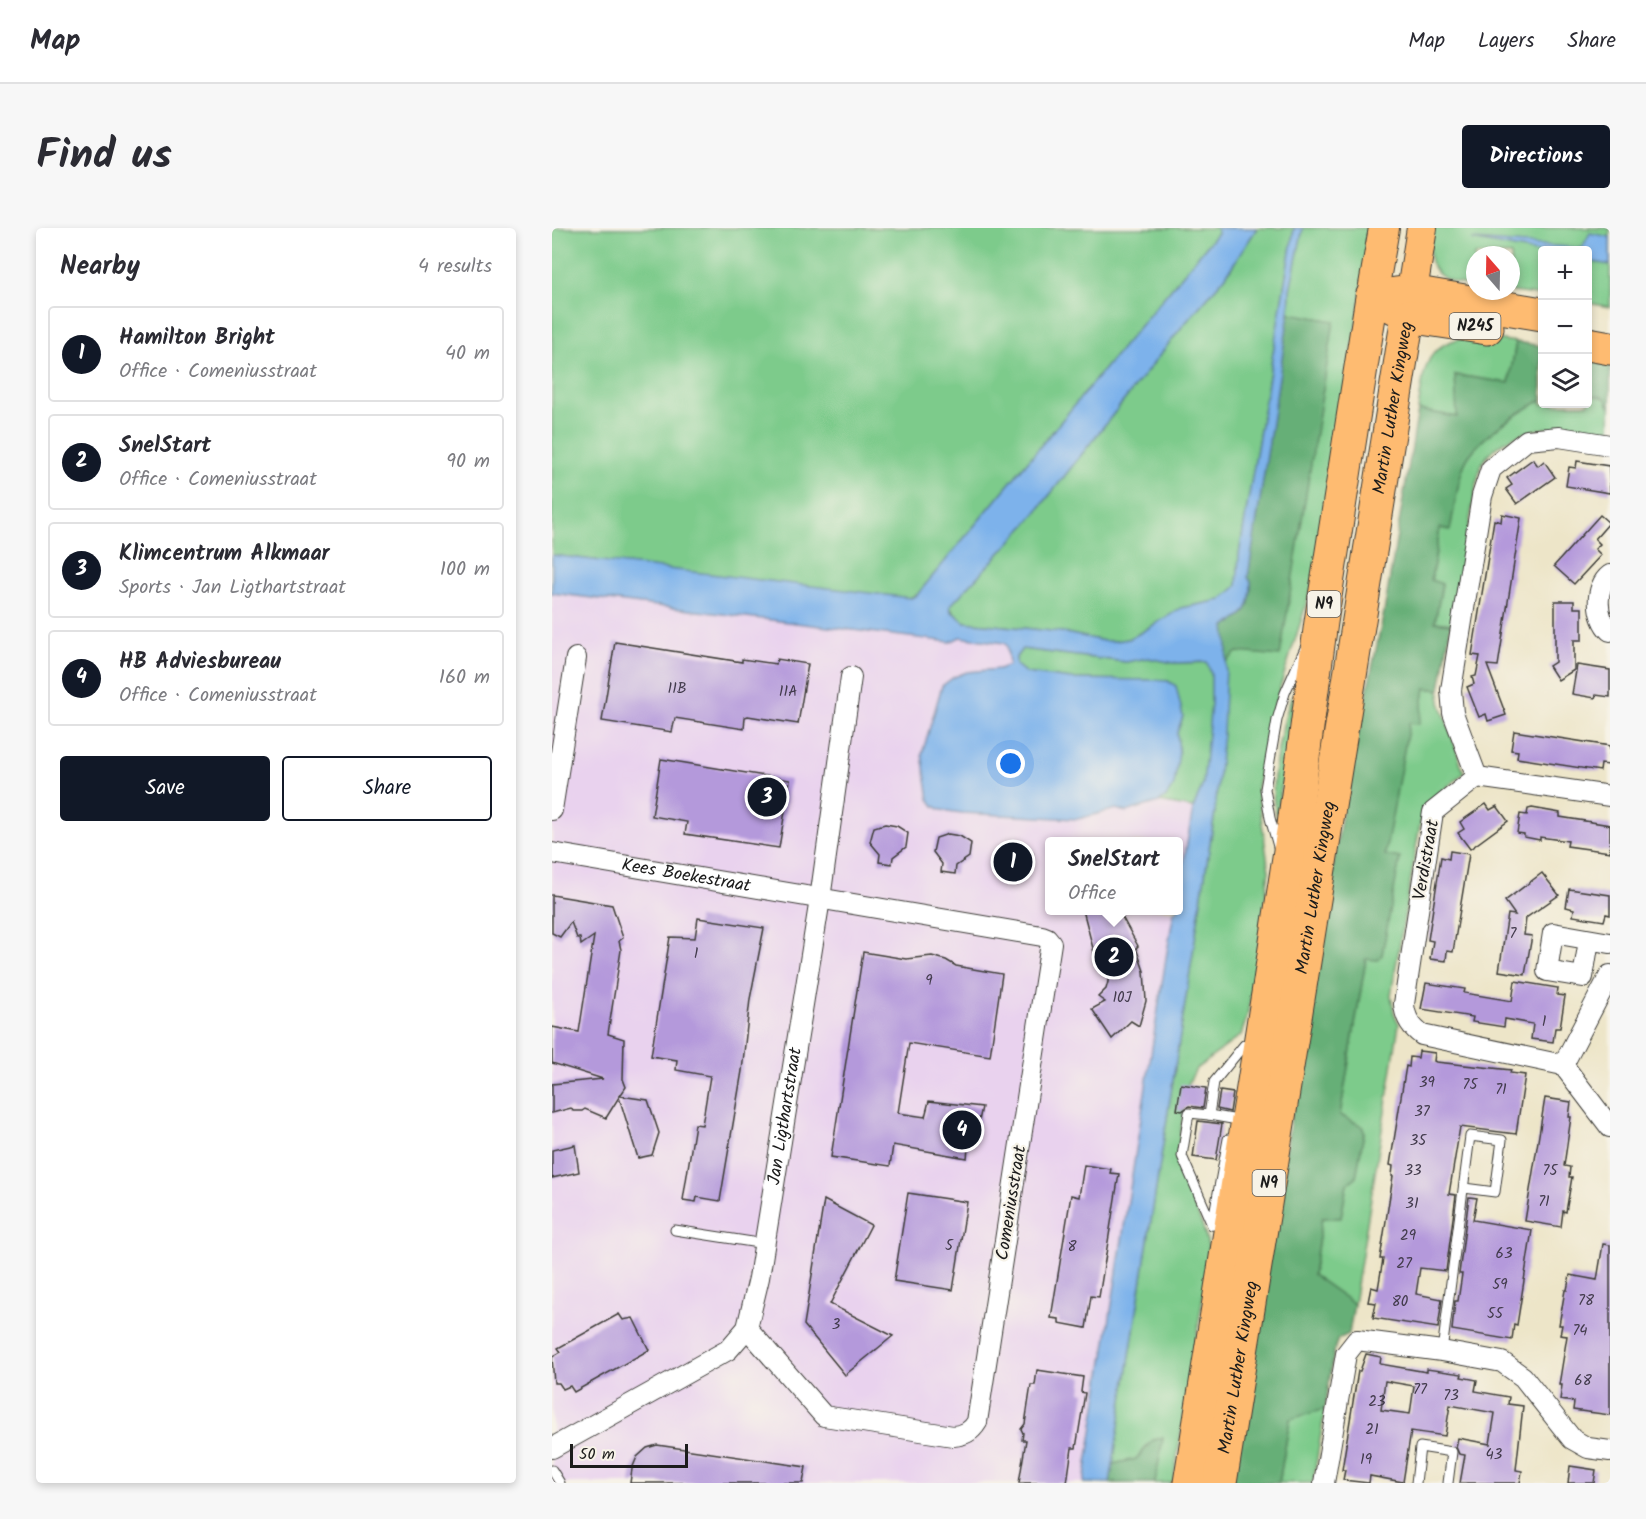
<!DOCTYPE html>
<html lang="en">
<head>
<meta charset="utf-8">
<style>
  body { margin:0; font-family:Kalam,sans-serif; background:#f7f7f7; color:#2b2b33 }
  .controls { position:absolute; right:18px; top:18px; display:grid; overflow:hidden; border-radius:6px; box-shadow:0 3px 9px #0003 }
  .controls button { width:54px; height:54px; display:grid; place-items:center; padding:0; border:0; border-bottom:2px solid #e1e1e2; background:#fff; color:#2b2b33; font:30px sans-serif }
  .compass { position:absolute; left:914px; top:18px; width:54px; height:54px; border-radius:50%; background:#fff; box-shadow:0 3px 9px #0003; rotate:340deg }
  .scale { position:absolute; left:18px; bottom:15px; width:118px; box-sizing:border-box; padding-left:6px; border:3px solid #1c1c1c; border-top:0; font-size:16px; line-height:21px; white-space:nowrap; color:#1c1c1c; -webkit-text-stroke:4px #f7f3e8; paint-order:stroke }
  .you { position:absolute; left:459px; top:536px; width:21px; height:21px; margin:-15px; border:4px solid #fff; border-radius:50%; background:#1a73e8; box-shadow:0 0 0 9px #1a73e833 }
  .badge { display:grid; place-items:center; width:39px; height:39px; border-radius:50%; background:#111827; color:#fff; font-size:20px; font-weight:700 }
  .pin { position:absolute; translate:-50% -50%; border:3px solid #fff; box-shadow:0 2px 6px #0006 }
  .popup { position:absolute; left:493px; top:609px; width:138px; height:78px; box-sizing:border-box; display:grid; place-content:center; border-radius:6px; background:#fff; filter:drop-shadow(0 2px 4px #0005); font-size:20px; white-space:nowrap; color:#7c7c81 }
  .popup b { font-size:22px; color:#2b2b33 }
  .popup::after { content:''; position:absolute; left:50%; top:100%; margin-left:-12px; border:12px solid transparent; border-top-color:#fff }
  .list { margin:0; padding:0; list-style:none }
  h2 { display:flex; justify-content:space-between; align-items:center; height:78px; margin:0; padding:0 24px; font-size:26px }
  h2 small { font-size:20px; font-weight:400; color:#7c7c81 }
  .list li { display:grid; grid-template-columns:39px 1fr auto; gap:18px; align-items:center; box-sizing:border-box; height:96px; margin:0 12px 12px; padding:0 12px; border:2px solid #e1e1e2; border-radius:6px }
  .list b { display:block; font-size:22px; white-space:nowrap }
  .list p { margin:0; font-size:20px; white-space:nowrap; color:#7c7c81 }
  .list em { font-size:20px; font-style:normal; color:#7c7c81 }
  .actions { display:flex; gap:12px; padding:18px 24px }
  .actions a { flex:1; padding:14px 0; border:2px solid #111827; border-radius:6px; text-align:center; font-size:21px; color:#111827 }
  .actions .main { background:#111827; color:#fff }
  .icon { flex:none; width:33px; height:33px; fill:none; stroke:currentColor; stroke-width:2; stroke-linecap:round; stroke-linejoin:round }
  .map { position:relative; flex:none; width:1058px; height:1255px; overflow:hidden; border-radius:6px }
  header { display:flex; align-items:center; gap:36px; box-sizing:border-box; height:84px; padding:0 30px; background:#fff; border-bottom:2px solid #e1e1e2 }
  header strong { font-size:28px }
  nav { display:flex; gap:33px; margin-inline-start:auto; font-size:21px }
  .intro { display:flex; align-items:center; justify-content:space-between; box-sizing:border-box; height:144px; padding:0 36px }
  h1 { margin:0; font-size:42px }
  .button { padding:15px 27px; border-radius:6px; background:#111827; color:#fff; font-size:21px; font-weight:700 }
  main { display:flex; gap:36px; padding:0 36px }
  aside { flex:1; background:#fff; border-radius:6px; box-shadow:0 3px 9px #0003 }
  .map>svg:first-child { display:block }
</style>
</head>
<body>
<header>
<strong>Map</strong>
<nav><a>Map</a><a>Layers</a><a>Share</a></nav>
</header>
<div class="intro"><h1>Find us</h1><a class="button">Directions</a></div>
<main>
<aside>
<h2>Nearby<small>4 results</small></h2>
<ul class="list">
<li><span class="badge">1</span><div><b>Hamilton Bright</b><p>Office · Comeniusstraat</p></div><em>40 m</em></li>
<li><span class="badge">2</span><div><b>SnelStart</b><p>Office · Comeniusstraat</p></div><em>90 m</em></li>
<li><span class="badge">3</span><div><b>Klimcentrum Alkmaar</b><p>Sports · Jan Ligthartstraat</p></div><em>100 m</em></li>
<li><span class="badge">4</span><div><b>HB Adviesbureau</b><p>Office · Comeniusstraat</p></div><em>160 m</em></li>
</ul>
<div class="actions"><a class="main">Save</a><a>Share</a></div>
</aside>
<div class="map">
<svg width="1058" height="1255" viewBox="0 0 1058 1255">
  <rect width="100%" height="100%" fill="#f7f3e8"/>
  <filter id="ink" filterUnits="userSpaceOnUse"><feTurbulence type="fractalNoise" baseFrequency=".0167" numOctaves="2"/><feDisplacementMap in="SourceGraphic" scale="12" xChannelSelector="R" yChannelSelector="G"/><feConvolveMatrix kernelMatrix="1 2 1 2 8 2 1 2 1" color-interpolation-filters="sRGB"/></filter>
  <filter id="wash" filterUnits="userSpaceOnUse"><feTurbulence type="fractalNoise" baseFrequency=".008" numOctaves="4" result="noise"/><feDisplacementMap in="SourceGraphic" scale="24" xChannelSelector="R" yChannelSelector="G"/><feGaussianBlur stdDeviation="1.35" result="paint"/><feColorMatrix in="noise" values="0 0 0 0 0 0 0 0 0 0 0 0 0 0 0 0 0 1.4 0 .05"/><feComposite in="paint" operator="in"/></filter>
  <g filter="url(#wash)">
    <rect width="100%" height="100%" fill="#ede5c8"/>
    <!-- built -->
    <path fill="#e9d2ee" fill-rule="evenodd" d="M0 348 668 419 549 1255H0ZM498 614H626V682H498Z"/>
    <!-- green -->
    <g fill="#7dcb8b" stroke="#4c7454" stroke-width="1.5">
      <polygon points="0,0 664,0 666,4 365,367 354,371 0,327"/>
      <path d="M705 0H742L687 327 685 358 669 372 629 380 590 404 577 411 563 413H552L509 404 413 394C407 389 400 386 398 378L474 297 629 100 673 49Z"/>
      <polygon points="751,0 819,0 768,333 718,491 705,560 717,643 702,750 695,789 689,807 644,841 636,856 624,933 651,999 656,1017 657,1030 621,1255 603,1255 610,1210 595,1217 584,1231 561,1236 663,584 607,574 614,569 627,524 625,505 631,488 616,453 519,451 474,445 464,437 464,429 470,421 574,434 596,430 622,435 674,434 781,93 737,85 738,61"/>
      <path d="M880 0H1058V79L1036 75V22H990V68L955 63H959V27H923V58C905 56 881 52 878 29 877 20 879 9 880 0Z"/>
      <path d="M922 108 964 114 957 155 903 147 906 189 866 182C873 139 871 114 922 108Z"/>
      <path d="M1036 167 1052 169 1058 180V211L994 200C972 203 944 213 931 234 928 239 927 247 925 253L899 396 883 394 890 356 879 353 888 300 898 301C902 282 905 255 912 237 923 211 965 185 990 172V176H1036Z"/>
      <polygon points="873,460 888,462 888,474 912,545 871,579 839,767 842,785 847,796 802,1076 761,1047 770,990 789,989 795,956 804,949 812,904 810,898 788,887 814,731 847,630 832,627 857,494 867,495"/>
      <path d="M739 469H742L725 588C714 561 730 498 739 469Z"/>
      <polygon points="773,1181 761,1255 727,1255 738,1190"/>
    </g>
    <!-- forest -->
    <g fill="#66af77" stroke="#41664a" stroke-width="1.5">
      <path d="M737 85 782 93 728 428 685 424 674 434 673 398C696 388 699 377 699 354L696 349Z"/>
      <path d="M964 114 990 118V172C965 185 923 211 912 237 905 256 902 282 898 302L888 300 879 352 890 356 883 394 899 396 888 462 873 460 867 496 857 495 833 627 848 630 830 727 826 732 814 731 788 887 810 898 812 904 804 949 795 956 789 990H770L761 1047 802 1076 797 1106 786 1111 783 1119 773 1181 738 1191 727 1255H678L794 562 832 384 866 182 905 189 903 147 957 155Z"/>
      <polygon points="1036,125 1058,129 1058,180 1052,169 1036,167"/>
      <polygon points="611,1210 603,1255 558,1255 561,1236 584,1231 601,1212"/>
    </g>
    <!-- water -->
    <g fill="#7db2eb" stroke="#4c6784" stroke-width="1.5">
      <path d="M664 0H705L673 49 629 100 474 297 398 378 399 383 413 394 509 404 552 413H563L577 411 590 404 629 380 669 372 685 358 687 327 742 0H751L738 61 737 85 696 349 699 354C699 377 695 388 673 398L675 418 671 506 663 583 558 1255H532L614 730 622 683 626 682 627 660 641 581 651 556 659 475V446L655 434 622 435 596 430 574 434 470 421 464 429V437L474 445 519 451 603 452 616 453 624 458 631 488 625 505 627 524 622 557 614 569 607 574 574 584 564 581 526 591 410 585 389 582 382 578 377 571 370 526 390 458 402 449 415 444 447 441 457 437 455 418 452 415 408 409 398 414 0 365V327L359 370 365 367 666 4Z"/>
      <polygon points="1038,5 1058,9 1058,37 1036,33 1036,22 990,22 990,25 920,12 1030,20"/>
    </g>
    <g id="blocks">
      <!-- building -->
      <g fill="#b499db" fill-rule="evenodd">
        <polygon points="981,231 986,238 992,233 1003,249 965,276 954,261 960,257 955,250"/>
        <polygon points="1025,233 1057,238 1058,265 1014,258 1017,239 1024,240"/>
        <polygon points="950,286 969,290 946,438 935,437 954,487 936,493 934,486 927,489 915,459 922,456 920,449 924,448 928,428 920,427 942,292 949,294"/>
        <polygon points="1048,287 1057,295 1043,311 1048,316 1043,321 1049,327 1022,356 1002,338"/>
        <polygon points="1003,373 1022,373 1022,380 1030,380 1030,412 1022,412 1022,442 1006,452 997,438 1003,434"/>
        <polygon points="63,414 190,434 190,431 224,436 225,431 256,436 246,496 196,488 193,489 192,501 123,490 120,504 50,493"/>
        <polygon points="1025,437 1058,442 1058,469 1044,467 1043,470 1020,466"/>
        <polygon points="962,503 1058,518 1057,537 1049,536 1048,543 965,530 966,523 959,522"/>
        <polygon points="109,531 238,552 227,620 133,606 135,594 100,588"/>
        <polygon points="934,576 938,582 945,578 956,593 918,621 906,605 912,601 908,594"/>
        <polygon points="980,580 1008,585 1008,589 1058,597 1058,624 1015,618 1016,613 988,609 988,612 972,609 972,606 965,605 968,586 975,587 976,581"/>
        <polygon points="333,596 345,598 356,605 354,619 341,629 340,636 327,634 328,626 318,614 322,599"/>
        <polygon points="396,606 408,608 419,615 417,629 404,638 403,646 389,644 390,636 381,624 384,610"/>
        <polygon points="461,616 471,618 481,625 479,639 467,648 465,656 452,654 453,646 444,633 447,619"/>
        <polygon points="898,623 917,626 901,724 895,723 894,733 878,731 881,713 876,712 889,629 897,631"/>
        <polygon points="990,645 1007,667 974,690 972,707 980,708 973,747 947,743 956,686 963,687 953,673"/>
        <polygon points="1017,661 1058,667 1058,687 1054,686 1052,693 1021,688 1022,681 1014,679"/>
        <polygon points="0,667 60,677 71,710 67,713 69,722 56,806 72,811 71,851 74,859 68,868 96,872 107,905 100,927 86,930 67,869 54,890 33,881 30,883 21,883 19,880 0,885 0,856 51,851 0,835 0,799 27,804 42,708 29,717 28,710 25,710 19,694 8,709 0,705"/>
        <polygon points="531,682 569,682 569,687 586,718 584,720 592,743 594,773 587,798 579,793 560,811 540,781 553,774 546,769 554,761 556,754 556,747 543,728"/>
        <polygon points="146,690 212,700 198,771 190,843 168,973 145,969 144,974 131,972 143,896 150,897 158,848 124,842 125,832 99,828 118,709 143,710"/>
        <polygon points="311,724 354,731 380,728 394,732 404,738 450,746 438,828 357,815 346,885 373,889 377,873 430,879 423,912 417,911 415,930 341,917 338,938 279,929"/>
        <polygon points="963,753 1006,760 1005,767 1013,768 1008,800 1003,800 1001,814 979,811 981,796 953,791 952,799 920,794 921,789 869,781 874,755 913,761 912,765 960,773"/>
        <polygon points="867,823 883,825 882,833 884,834 959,842 958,845 973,847 964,906 908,899 897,966 904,967 894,1043 868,1040 864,1066 890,1071 886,1100 821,1090 824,1075 816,1074 819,1059 826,1061 831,1031 828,1031 841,948 840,948 841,938 838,937 854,838 857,839 858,829 866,830"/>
        <polygon points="629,856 654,860 651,880 637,878 630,883 625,882"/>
        <polygon points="668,863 681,865 678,884 665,881"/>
        <polygon points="993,870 1019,874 1017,889 1019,889 1012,938 1018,939 1017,949 1020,949 1014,984 1011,983 1009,999 973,993"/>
        <polygon points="646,893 670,896 664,932 641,929"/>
        <polygon points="23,917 27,944 0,950 0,922"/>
        <polygon points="532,937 559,941 558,945 567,946 547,1069 539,1068 534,1100 507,1095 507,1091 499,1090 519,967 527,969"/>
        <polygon points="356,965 415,974 401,1062 342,1053"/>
        <polygon points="917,969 925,970 921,992 980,1002 965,1097 962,1096 960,1112 900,1102 903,1073 906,1073 910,1046 907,1046"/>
        <polygon points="272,972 319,997 278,1076 341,1108 293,1147 252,1097"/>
        <polygon points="1051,1016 1058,1017 1058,1187 1021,1182 1022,1174 1008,1172 1010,1157 1007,1157 1015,1108 1008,1107 1010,1097 1007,1097 1013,1062 1015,1062 1018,1047 1045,1052"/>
        <polygon points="67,1086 71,1092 81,1090 97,1122 22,1164 18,1158 11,1161 7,1155 2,1155 0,1129 9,1124 6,1120"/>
        <path d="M814 1126 829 1129 828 1136 875 1144V1141L910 1146 909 1149 925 1152 923 1163 957 1169 956 1176 971 1178 964 1242 970 1243 968 1255H908L913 1227 907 1226 904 1219 906 1210 938 1216 943 1185 898 1177 893 1208 859 1203 851 1254 818 1248 817 1255 791 1252 793 1242H790L806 1143H808ZM833 1153 862 1158 858 1186 829 1182Z"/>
        <polygon points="485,1142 531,1149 529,1164 533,1165 524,1220 520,1220 515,1255 467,1255 474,1212 470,1212 471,1205 469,1201 473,1196 479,1157 483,1157"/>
        <polygon points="105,1217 254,1239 251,1255 78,1255 80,1241 85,1229 95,1220"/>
        <polygon points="1018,1238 1044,1242 1042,1255 1016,1255"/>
      </g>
    </g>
  </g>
  <g filter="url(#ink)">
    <use href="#blocks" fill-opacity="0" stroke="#3b3a36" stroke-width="1.5"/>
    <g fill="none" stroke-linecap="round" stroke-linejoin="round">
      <!-- lane casing -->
      <g stroke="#3b3a36" stroke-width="11">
        <g id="lane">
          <polyline points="727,622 718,590 713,561 725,492 733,465 753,420"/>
          <polyline points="657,887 680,891"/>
          <polyline points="660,997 630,928 637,885 657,887 662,854 692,817"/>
          <polyline points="660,997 676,911"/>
          <polyline points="123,1002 213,1016"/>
          <polyline points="890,1123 918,908 950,912 943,964 912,960"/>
          <polyline points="0,1242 8,1255"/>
          <polyline points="864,1255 868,1219 900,1224 896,1255"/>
        </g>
      </g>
      <!-- street casing -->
      <g stroke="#3b3a36" stroke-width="22">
        <g id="street">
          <path d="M1058 217 1007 209 975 212 939 241 930 268 899 462 901 485 925 549 881 584 852 776C853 790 859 799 870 807L1011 837 1058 899"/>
          <path d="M1058 347C1042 359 1044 390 1058 403"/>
          <polyline points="925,549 1058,568"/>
          <polyline points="0,582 24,430"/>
          <path id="s1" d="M0 625 490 708 495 710 499 715 425 1194C419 1204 412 1207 401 1208L272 1188 195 1100"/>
          <polyline points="1037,712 1031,749 995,743 1001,705 1058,715"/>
          <polyline points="1011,837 1058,747"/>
          <path id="s2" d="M0 1220 176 1122 195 1100 207 1050 268 671 299 449"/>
          <polyline points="772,1255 794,1126 805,1112 890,1123 950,1134 971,1149 1020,1211 1036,1220 1058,1223"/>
        </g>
      </g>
      <!-- primary casing -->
      <g stroke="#3b3a36" stroke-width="32">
        <polyline id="primary" points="832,0 820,69 856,88 870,0"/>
      </g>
      <!-- highway casing -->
      <g stroke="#3b3a36" stroke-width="35">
        <g id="highway">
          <polyline points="1036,116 1058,120"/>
          <polyline points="638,1255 716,766 742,597 769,394 820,69 859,64 990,86"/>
          <path id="s3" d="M668 1255 856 88 935 100"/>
        </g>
      </g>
      <!-- lane -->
      <use href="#lane" stroke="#fff" stroke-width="9"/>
      <!-- street -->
      <use href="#street" stroke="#fff" stroke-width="20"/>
      <!-- primary -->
      <use href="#primary" stroke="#febb71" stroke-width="30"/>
      <!-- highway -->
      <use href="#highway" stroke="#febb71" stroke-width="33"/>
    </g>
  </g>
  <g text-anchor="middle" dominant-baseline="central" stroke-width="4.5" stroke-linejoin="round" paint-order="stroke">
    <!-- number labels -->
    <g font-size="15" fill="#423b4c">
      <text x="125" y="461">11B</text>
      <text x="236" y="464">11A</text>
      <text x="961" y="706">7</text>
      <text x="144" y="726">1</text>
      <text x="377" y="753">9</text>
      <text x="570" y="770">10J</text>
      <text x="992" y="794">1</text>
      <text x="875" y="855">39</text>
      <text x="918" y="857">75</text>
      <text x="949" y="862">71</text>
      <text x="870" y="884">37</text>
      <text x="866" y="913">35</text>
      <text x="861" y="943">33</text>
      <text x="998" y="943">75</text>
      <text x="992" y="974">71</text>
      <text x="860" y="976">31</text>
      <text x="856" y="1008">29</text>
      <text x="397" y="1018">5</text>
      <text x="520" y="1019">8</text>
      <text x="952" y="1026">63</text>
      <text x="852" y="1036">27</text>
      <text x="948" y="1057">59</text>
      <text x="1034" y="1073">78</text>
      <text x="848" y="1074">80</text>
      <text x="943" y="1086">55</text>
      <text x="284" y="1097">3</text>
      <text x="1028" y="1103">74</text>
      <text x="1031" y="1153">68</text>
      <text x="868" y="1162">77</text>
      <text x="899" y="1168">73</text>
      <text x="825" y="1174">23</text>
      <text x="820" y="1202">21</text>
      <text x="942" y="1227">43</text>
      <text x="814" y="1232">19</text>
    </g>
    <!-- shield labels -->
    <g fill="#f7f3e8" stroke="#5e5c59" stroke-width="1.5">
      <rect x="897.5" y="85" width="51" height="26" rx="4.5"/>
      <rect x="755.5" y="363" width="33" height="26" rx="4.5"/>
      <rect x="700.5" y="942" width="33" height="26" rx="4.5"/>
    </g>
    <g font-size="16" font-weight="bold" fill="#1c1c1c">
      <text x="923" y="98">N245</text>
      <text x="772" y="376">N9</text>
      <text x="717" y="955">N9</text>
    </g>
    <!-- street labels -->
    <g font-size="18" fill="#1c1c1c" stroke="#f7f3e8">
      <text stroke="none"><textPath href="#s3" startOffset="1089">Martin Luther Kingweg</textPath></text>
      <text transform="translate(875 632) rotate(-80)">Verdistraat</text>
      <text stroke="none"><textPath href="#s1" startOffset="136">Kees Boekestraat</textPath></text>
      <text stroke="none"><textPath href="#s3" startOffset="603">Martin Luther Kingweg</textPath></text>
      <text stroke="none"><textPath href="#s2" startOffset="446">Jan Ligthartstraat</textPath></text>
      <text transform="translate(460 975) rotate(-81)">Comeniusstraat</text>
      <text stroke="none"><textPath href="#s3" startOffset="117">Martin Luther Kingweg</textPath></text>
    </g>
  </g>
</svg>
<div class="controls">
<button>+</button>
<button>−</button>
<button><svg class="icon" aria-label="layers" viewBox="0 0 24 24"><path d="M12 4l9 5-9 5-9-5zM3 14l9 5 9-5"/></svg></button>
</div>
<svg class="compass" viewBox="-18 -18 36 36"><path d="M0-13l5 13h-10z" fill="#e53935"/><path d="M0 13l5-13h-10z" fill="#7c7c81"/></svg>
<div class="scale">50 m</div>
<div class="you"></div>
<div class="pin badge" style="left:461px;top:634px">1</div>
<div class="pin badge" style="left:562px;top:729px">2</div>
<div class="popup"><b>SnelStart</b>Office</div>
<div class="pin badge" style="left:215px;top:569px">3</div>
<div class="pin badge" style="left:410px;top:902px">4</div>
</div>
</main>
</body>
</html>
